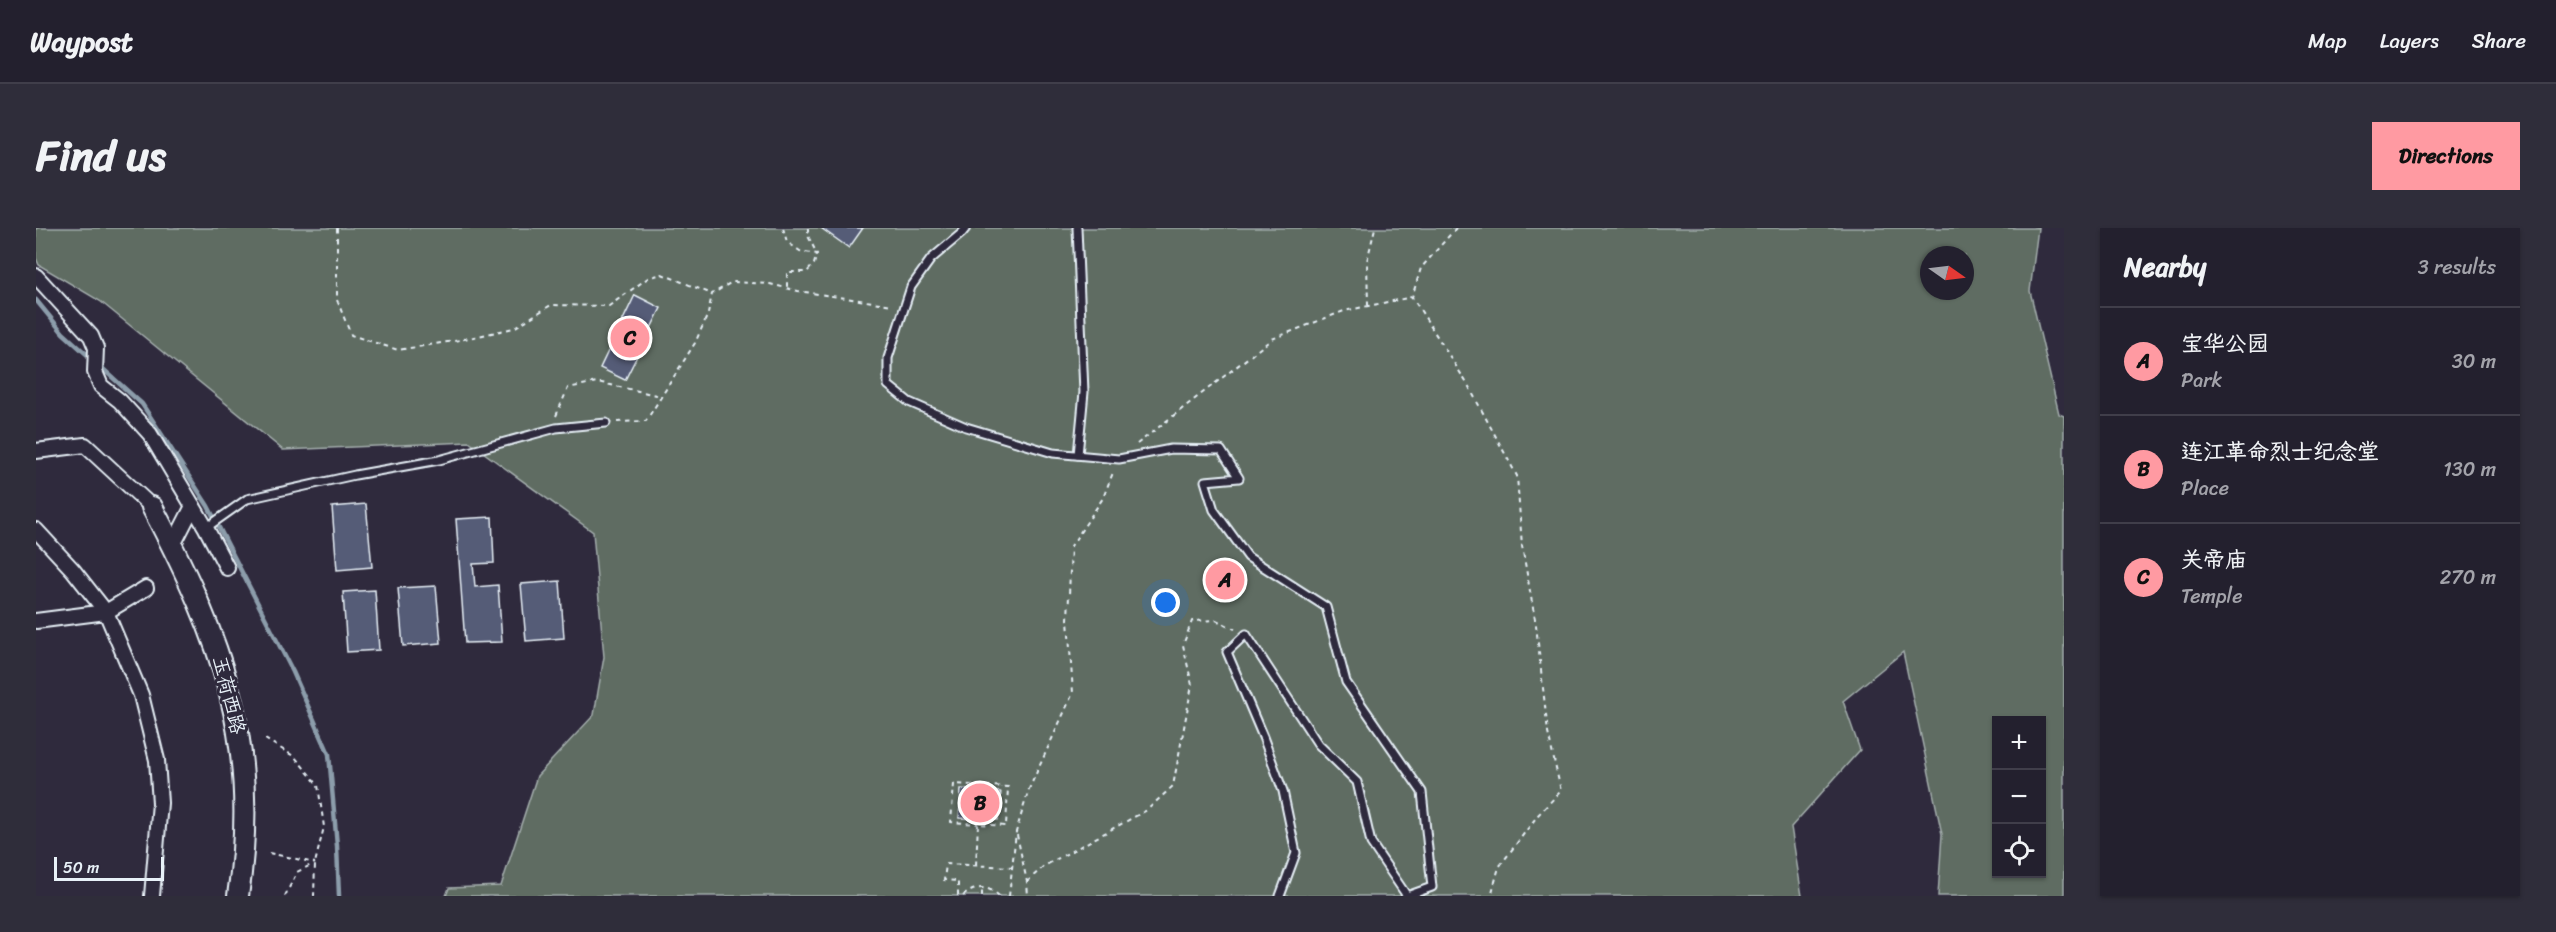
<!DOCTYPE html>
<html lang="en">
<head>
<meta charset="utf-8">
<style>
  body { margin:0; font-family:Sriracha,"LXGW WenKai TC",sans-serif; background:#2f2d3a; color:#f1f3f6 }
  .controls { position:absolute; right:18px; bottom:18px; display:grid; overflow:hidden; border-radius:0px; box-shadow:0 2px 4px #0004 }
  .controls button { width:54px; height:54px; display:grid; place-items:center; padding:0; border:0; border-bottom:2px solid #403e4a; background:#23202e; color:#f1f3f6; font:30px sans-serif }
  .compass { position:absolute; left:1884px; top:18px; width:54px; height:54px; border-radius:50%; background:#23202e; box-shadow:0 2px 4px #0004; rotate:104deg }
  .scale { position:absolute; left:18px; bottom:15px; width:110px; box-sizing:border-box; padding-left:6px; border:3px solid #e8f1f8; border-top:0; font-size:16px; line-height:21px; white-space:nowrap; color:#e8f1f8; -webkit-text-stroke:4px #2f2a3d; paint-order:stroke }
  .you { position:absolute; left:1130px; top:375px; width:21px; height:21px; margin:-15px; border:4px solid #fff; border-radius:50%; background:#1a73e8; box-shadow:0 0 0 9px #1a73e833 }
  .badge { display:grid; place-items:center; width:39px; height:39px; border-radius:50%; background:#ff9aa2; color:#111; font-size:20px; font-weight:700 }
  .pin { position:absolute; translate:-50% -50%; border:3px solid #fff; box-shadow:0 2px 6px #0006 }
  .list { margin:0; padding:0; list-style:none }
  h2 { display:flex; justify-content:space-between; align-items:center; height:78px; margin:0; padding:0 24px; font-size:26px }
  h2 small { font-size:20px; font-weight:400; color:#a3a3aa }
  .list li { display:grid; grid-template-columns:39px 1fr auto; gap:18px; align-items:center; box-sizing:border-box; height:108px; padding:0 24px; border-top:2px solid #403e4a }
  .list b { display:block; font-size:22px; white-space:nowrap }
  .list p { margin:0; font-size:20px; white-space:nowrap; color:#a3a3aa }
  .list em { font-size:20px; font-style:normal; color:#a3a3aa }
  .icon { flex:none; width:33px; height:33px; fill:none; stroke:currentColor; stroke-width:2; stroke-linecap:round; stroke-linejoin:round }
  .map { position:relative; flex:none; width:2028px; height:668px; overflow:hidden; border-radius:0px }
  header { display:flex; align-items:center; gap:36px; box-sizing:border-box; height:84px; padding:0 30px; background:#23202e; border-bottom:2px solid #403e4a }
  header strong { font-size:28px }
  nav { display:flex; gap:33px; margin-inline-start:auto; font-size:21px }
  .intro { display:flex; align-items:center; justify-content:space-between; box-sizing:border-box; height:144px; padding:0 36px }
  h1 { margin:0; font-size:42px }
  .button { padding:15px 27px; border-radius:0px; background:#ff9aa2; color:#111; font-size:21px; font-weight:700 }
  main { display:flex; gap:36px; padding:0 36px }
  aside { flex:1; background:#23202e; border-radius:0px; box-shadow:0 2px 4px #0004 }
  .map>svg:first-child { display:block }
</style>
</head>
<body>
<header>
<strong>Waypost</strong>
<nav><a>Map</a><a>Layers</a><a>Share</a></nav>
</header>
<div class="intro"><h1>Find us</h1><a class="button">Directions</a></div>
<main>
<div class="map">
<svg width="2028" height="668" viewBox="0 0 2028 668">
  <rect width="100%" height="100%" fill="#2f2a3d"/>
  <filter id="ink" filterUnits="userSpaceOnUse"><feTurbulence type="fractalNoise" baseFrequency=".0167" numOctaves="2"/><feDisplacementMap in="SourceGraphic" scale="12" xChannelSelector="R" yChannelSelector="G"/><feConvolveMatrix kernelMatrix="1 2 1 2 8 2 1 2 1" color-interpolation-filters="sRGB"/></filter>
  <g filter="url(#ink)">
    <!-- green -->
    <path fill="#5f6c62" stroke="#a4aead" stroke-width="1.5" fill-rule="evenodd" d="M0 0H2002L1994 63 2023 186 2028 188V668H1902L1906 606 1867 424 1807 473 1824 522 1755 599 1766 668H410L413 660 465 658 501 548 558 487 568 429 557 304 433 214 247 222 64 73 3 37 0 30ZM1893 27H1929V63H1893ZM1960 493H2006V646H1960Z"/>
    <g fill="none" stroke-linecap="round" stroke-linejoin="round">
      <!-- stream -->
      <polyline stroke="#8c9dab" stroke-width="4.5" points="0,72 27,105 106,176 172,278 257,444 293,526 301,618 303,668"/>
    </g>
    <!-- building -->
    <g fill="#555b77" stroke="#e8f1f8" stroke-width="1.5">
      <polygon points="785,0 827,0 813,20"/>
      <polygon points="599,67 625,80 589,152 564,140"/>
      <polygon points="330,276 336,339 301,342 296,279"/>
      <polygon points="456,289 458,335 437,336 439,359 462,357 466,414 429,415 420,291"/>
      <polygon points="524,353 528,410 490,413 485,356"/>
      <polygon points="400,358 405,415 367,418 362,360"/>
      <polygon points="339,362 343,422 311,424 307,364"/>
      <polygon points="925,561 964,564 962,592 923,590"/>
    </g>
    <g fill="none" stroke-linecap="round" stroke-linejoin="round">
      <!-- lane casing -->
      <g stroke="#e8f1f8" stroke-width="11">
        <g id="lane">
          <polyline points="930,0 926,5 895,31 875,59 852,130 852,157 873,174 930,199 1017,225 1083,231 1135,221 1185,222 1203,250 1169,253 1178,282 1212,329 1290,379 1310,454 1386,564 1396,659 1371,668 1335,615 1321,554 1282,516 1210,406 1191,424 1227,509 1247,563 1260,625 1244,668"/>
          <polyline points="1041,0 1048,164 1042,227"/>
          <polyline points="170,300 211,271 319,247 403,232 520,200 570,195"/>
        </g>
      </g>
      <!-- street casing -->
      <g stroke="#e8f1f8" stroke-width="18">
        <g id="street">
          <polyline points="0,48 55,108 60,120 59,144 65,158 84,173 114,206 170,300 191,340"/>
          <polyline points="0,223 49,217 116,279"/>
          <polyline points="0,302 37,342 70,384 105,467 121,532 124,575 116,668"/>
          <polyline points="136,319 157,278"/>
          <polyline points="0,393 70,384 110,360"/>
        </g>
      </g>
      <!-- secondary casing -->
      <g stroke="#e8f1f8" stroke-width="24">
        <path id="secondary" d="M116 279C186 412 225 515 202 668"/>
      </g>
      <!-- path -->
      <g stroke="#e8f1f8" stroke-width="2" stroke-dasharray="4.5 4.5" stroke-linecap="butt">
        <polyline points="301,0 301,72 315,107 362,122 424,112 478,100 515,77 573,78 612,50 626,46 676,66"/>
        <polyline points="747,0 751,14 764,23 781,26 778,36 771,44 751,44 751,60"/>
        <polyline points="772,0 772,8 781,26"/>
        <polyline points="1420,0 1385,40 1376,69 1432,157 1481,248 1486,318 1500,397 1512,505 1525,563 1502,587 1463,639 1455,668"/>
        <polyline points="1332,77 1331,33 1339,0"/>
        <polyline points="520,188 532,160 561,154 625,168"/>
        <polyline points="581,194 610,193 659,115 672,86 676,66 696,54 734,56 762,63 857,77"/>
        <polyline points="1101,216 1236,111 1308,83 1376,69"/>
        <polyline points="229,511 259,529 282,557 288,599 279,635 278,668"/>
        <polyline points="963,586 965,559"/>
        <polyline points="981,607 991,654 992,668"/>
        <polyline points="233,625 279,635"/>
        <polyline points="940,637 942,596 970,598 972,559 918,556 915,594 942,596"/>
        <polyline points="991,654 1008,638 1111,582 1137,558 1156,457 1147,417 1156,393 1180,392 1199,401"/>
        <polyline points="249,668 261,644 279,635"/>
        <polyline points="922,668 922,653 908,652 910,636 976,639"/>
        <path d="M927 668C939 658 952 657 963 668"/>
        <polyline points="946,668 946,660"/>
        <polyline points="973,668 980,604 993,561 1037,465 1032,392 1035,318 1067,270 1078,242"/>
      </g>
      <!-- lane -->
      <use href="#lane" stroke="#2f2a3d" stroke-width="7"/>
      <!-- street -->
      <use href="#street" stroke="#2f2a3d" stroke-width="14"/>
      <!-- secondary -->
      <use href="#secondary" stroke="#2f2a3d" stroke-width="20"/>
    </g>
  </g>
  <g text-anchor="middle" dominant-baseline="central" stroke-width="6" stroke-linejoin="round" paint-order="stroke">
    <!-- street labels -->
    <g font-size="20" fill="#e8f1f8" stroke="#2f2a3d">
      <text transform="translate(193 467) rotate(76)">玉荷西路</text>
    </g>
  </g>
</svg>
<div class="controls">
<button>+</button>
<button>−</button>
<button><svg class="icon" aria-label="locate" viewBox="0 0 24 24"><circle cx="12" cy="12" r="6"/><path d="M12 2v4M12 18v4M2 12h4M18 12h4"/></svg></button>
</div>
<svg class="compass" viewBox="-18 -18 36 36"><path d="M0-13l5 13h-10z" fill="#e53935"/><path d="M0 13l5-13h-10z" fill="#a3a3aa"/></svg>
<div class="scale">50 m</div>
<div class="you"></div>
<div class="pin badge" style="left:1189px;top:352px">A</div>
<div class="pin badge" style="left:944px;top:575px">B</div>
<div class="pin badge" style="left:594px;top:110px">C</div>
</div>
<aside>
<h2>Nearby<small>3 results</small></h2>
<ul class="list">
<li><span class="badge">A</span><div><b>宝华公园</b><p>Park</p></div><em>30 m</em></li>
<li><span class="badge">B</span><div><b>连江革命烈士纪念堂</b><p>Place</p></div><em>130 m</em></li>
<li><span class="badge">C</span><div><b>关帝庙</b><p>Temple</p></div><em>270 m</em></li>
</ul>
</aside>
</main>
</body>
</html>
